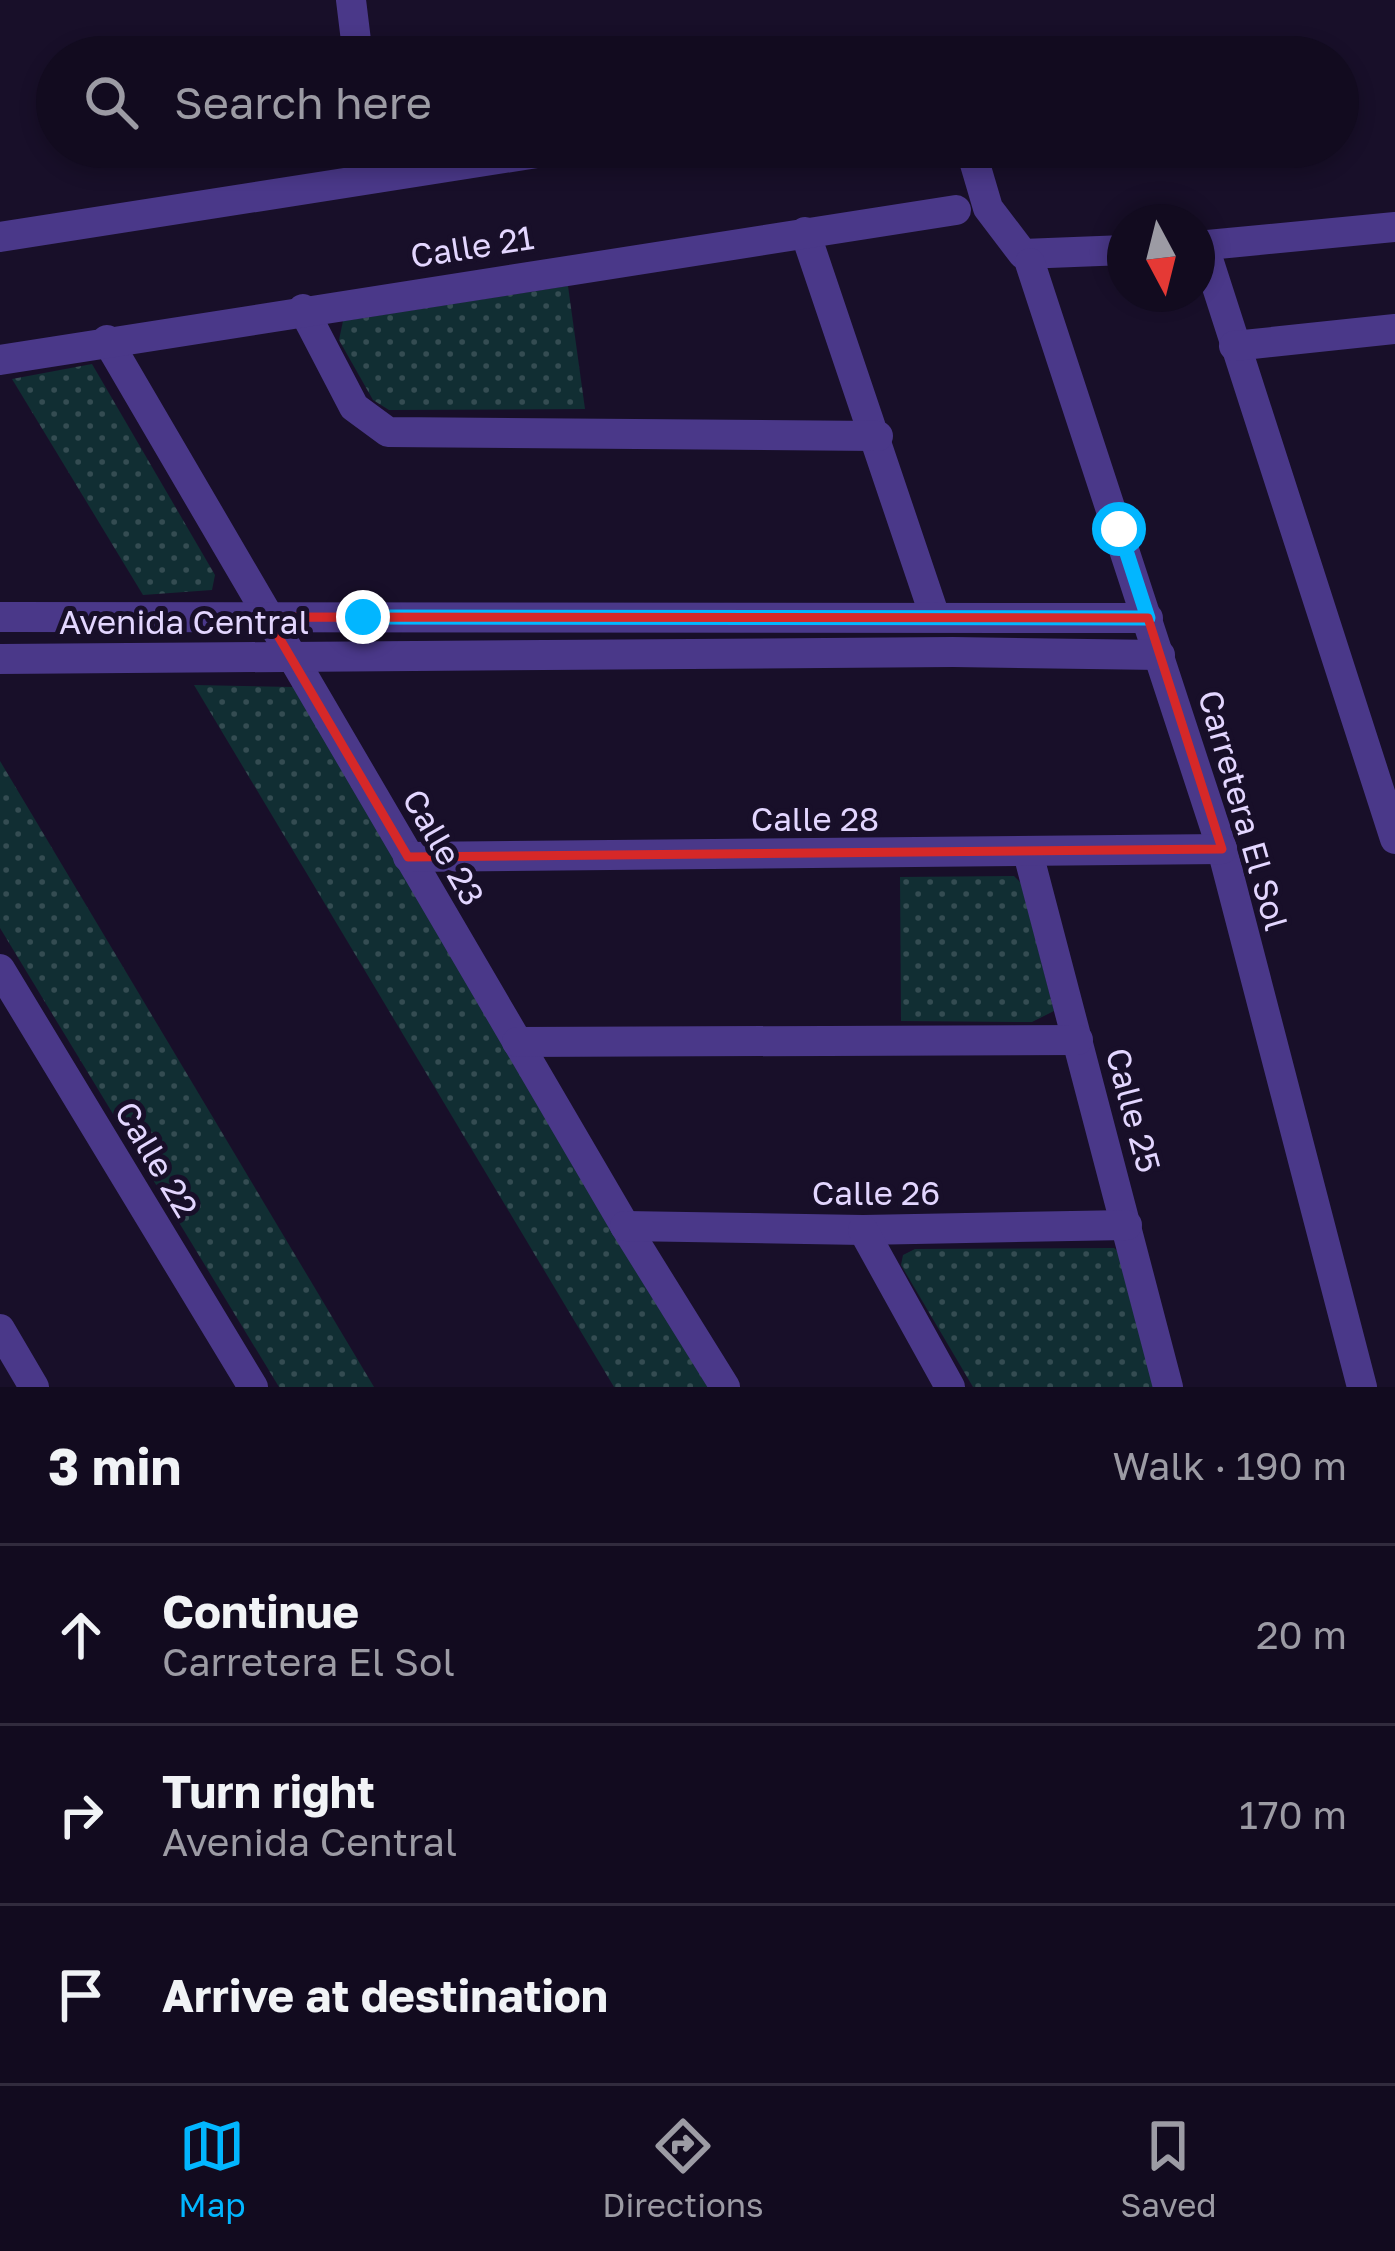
<!DOCTYPE html>
<html lang="en">
<head>
<meta charset="utf-8">
<style>
  body { margin:0; font-family:"Golos Text",sans-serif; background:#1b1428; color:#f1f3f6 }
  .compass { position:absolute; left:1107px; top:204px; width:108px; height:108px; border-radius:50%; background:#120b1f; box-shadow:0 6px 18px #0003; rotate:173deg }
  .stop { position:absolute; width:36px; height:36px; margin:-27px; border:9px solid #02b6ff; border-radius:50%; background:#fff }
  .stop.end { background:#02b6ff; border-color:#fff; box-shadow:0 3px 12px #0008 }
  .list { margin:0; padding:0; list-style:none }
  h2 { display:flex; justify-content:space-between; align-items:center; height:156px; margin:0; padding:0 48px; font-size:51px }
  h2 small { font-size:39px; font-weight:400; color:#9c9ba4 }
  .list li { display:grid; grid-template-columns:78px 1fr auto; gap:36px; align-items:center; box-sizing:border-box; height:180px; padding:0 48px; border-top:3px solid #312b3d }
  .list b { display:block; font-size:45px; white-space:nowrap }
  .list p { margin:0; font-size:39px; white-space:nowrap; color:#9c9ba4 }
  .list em { font-size:39px; font-style:normal; color:#9c9ba4 }
  .icon { flex:none; width:66px; height:66px; fill:none; stroke:currentColor; stroke-width:2; stroke-linecap:round; stroke-linejoin:round }
  .map { position:relative; flex:none; width:1395px; height:1387px; overflow:hidden }
  .search { position:absolute; background:#120b1f; box-shadow:0 6px 18px #0003; left:36px; right:36px; top:36px; height:132px; display:flex; align-items:center; gap:30px; box-sizing:border-box; padding:0 42px; border-radius:66px; color:#9c9ba4; font-size:45px }
  .sheet { height:696px; background:#120b1f }
  nav { display:flex; justify-content:space-around; align-items:center; box-sizing:border-box; height:168px; border-top:3px solid #312b3d; background:#120b1f; font-size:33px; color:#9c9ba4 }
  nav a { display:grid; justify-items:center; gap:6px }
  nav .on { color:#02b6ff }
  .map>svg:first-child { display:block }
</style>
</head>
<body>
<div class="map">
<svg width="1395" height="1387" viewBox="0 0 1395 1387">
  <defs>
    <pattern id="park-dots" width="8" height="8" patternUnits="userSpaceOnUse" patternTransform="scale(3)"><rect width="8" height="8" fill="#112e33"/><path d="M2 2h.1M6 6h.1" fill="none" stroke="#344c52" stroke-width="1.8" stroke-linecap="round"/></pattern>
  </defs>
  <rect width="100%" height="100%" fill="#180f29"/>
  <!-- park -->
  <g fill="url(#park-dots)">
    <polygon points="568,286 585,409 389,410 373,400 339,340 343,321"/>
    <polygon points="92,364 215,575 212,590 143,595 12,379"/>
    <polygon points="194,685 293,687 713,1387 614,1387"/>
    <polygon points="0,761 374,1387 279,1387 0,928"/>
    <polygon points="1014,876 1021,883 1054,1011 1032,1022 901,1021 900,877"/>
    <polygon points="1114,1248 1120,1253 1156,1387 973,1387 901,1265 903,1255 915,1249"/>
  </g>
  <g fill="none" stroke-linecap="round" stroke-linejoin="round">
    <!-- street -->
    <g stroke="#4a3889" stroke-width="30">
      <polyline points="351,0 358,57"/>
      <polyline points="370,147 374,178"/>
      <polyline points="970,147 988,208 1023,254 1125,250"/>
      <polyline points="805,232 935,617"/>
      <polyline points="0,237 575,147"/>
      <polyline points="1197,246 1395,227"/>
      <polyline points="1207,256 1395,839"/>
      <polyline points="1030,263 1222,849 1362,1387"/>
      <polyline points="303,309 354,407 388,432 878,436"/>
      <polyline points="107,340 625,1226 725,1387"/>
      <polyline points="1234,346 1395,329"/>
      <polyline points="0,360 956,210"/>
      <polyline points="0,617 1148,618"/>
      <polyline points="0,659 953,652 1160,655"/>
      <polyline points="1028,853 1168,1387"/>
      <polyline points="408,857 1222,849"/>
      <polyline points="0,969 253,1387"/>
      <polyline points="517,1042 1078,1040"/>
      <polyline points="625,1226 863,1230 1127,1225"/>
      <polyline points="863,1230 950,1387"/>
      <polyline points="0,1329 34,1387"/>
    </g>
  </g>
  <g fill="none" stroke-linecap="round" stroke-linejoin="round">
    <!-- route -->
    <polyline stroke="#02b6ff" stroke-width="15" points="363,617 1148,618 1119,529"/>
  </g>
  <!-- marked area -->
  <path fill="none" stroke="#d62828" stroke-width="9" stroke-linejoin="round" d="M267 617 1148 618 1222 849 408 857Z"/>
  <g text-anchor="middle" dominant-baseline="central" stroke-width="10" stroke-linejoin="round" paint-order="stroke">
    <!-- street labels -->
    <g font-size="33" fill="#e3d6ff" stroke="#180f29">
      <text transform="translate(472 246) rotate(-9)">Calle 21</text>
      <text x="184" y="621">Avenida Central</text>
      <text transform="translate(1244 810) rotate(74)">Carretera El Sol</text>
      <text x="815" y="818">Calle 28</text>
      <text transform="translate(444 847) rotate(60)">Calle 23</text>
      <text transform="translate(1134 1110) rotate(75)">Calle 25</text>
      <text transform="translate(157 1159) rotate(59)">Calle 22</text>
      <text x="876" y="1192">Calle 26</text>
    </g>
  </g>
</svg>
<svg class="compass" viewBox="-18 -18 36 36"><path d="M0-13l5 13h-10z" fill="#e53935"/><path d="M0 13l5-13h-10z" fill="#9c9ba4"/></svg>
<div class="stop" style="left:1119px;top:529px"></div>
<div class="stop end" style="left:363px;top:617px"></div>
<div class="search"><svg class="icon" aria-label="search" viewBox="0 0 24 24"><circle cx="10" cy="10" r="6"/><path d="M15 15l6 6"/></svg>Search here</div>
</div>
<section class="sheet">
<h2>3 min<small>Walk · 190 m</small></h2>
<ul class="list">
<li><svg class="icon" aria-label="ahead" viewBox="0 0 24 24"><path d="M12 20V5M6 11l6-6 6 6"/></svg><div><b>Continue</b><p>Carretera El Sol</p></div><em>20 m</em></li>
<li><svg class="icon" aria-label="right" viewBox="0 0 24 24"><path d="M7 20v-9h11M14 6l5 5-5 5"/></svg><div><b>Turn right</b><p>Avenida Central</p></div><em>170 m</em></li>
<li><svg class="icon" aria-label="arrive" viewBox="0 0 24 24"><path d="M6 21V4h12l-3 4 3 4H6"/></svg><div><b>Arrive at destination</b></div></li>
</ul>
</section>
<nav>
<a class="on"><svg class="icon" aria-label="map" viewBox="0 0 24 24"><path d="M3 6l6-2 6 2 6-2v14l-6 2-6-2-6 2zM9 4v14M15 6v14"/></svg>Map</a>
<a><svg class="icon" aria-label="directions" viewBox="0 0 24 24"><path d="M12 3l9 9-9 9-9-9zM9 14v-3h6M13 9l2 2-2 2"/></svg>Directions</a>
<a><svg class="icon" aria-label="saved" viewBox="0 0 24 24"><path d="M7 4h10v16l-5-4-5 4z"/></svg>Saved</a>
</nav>
</body>
</html>
